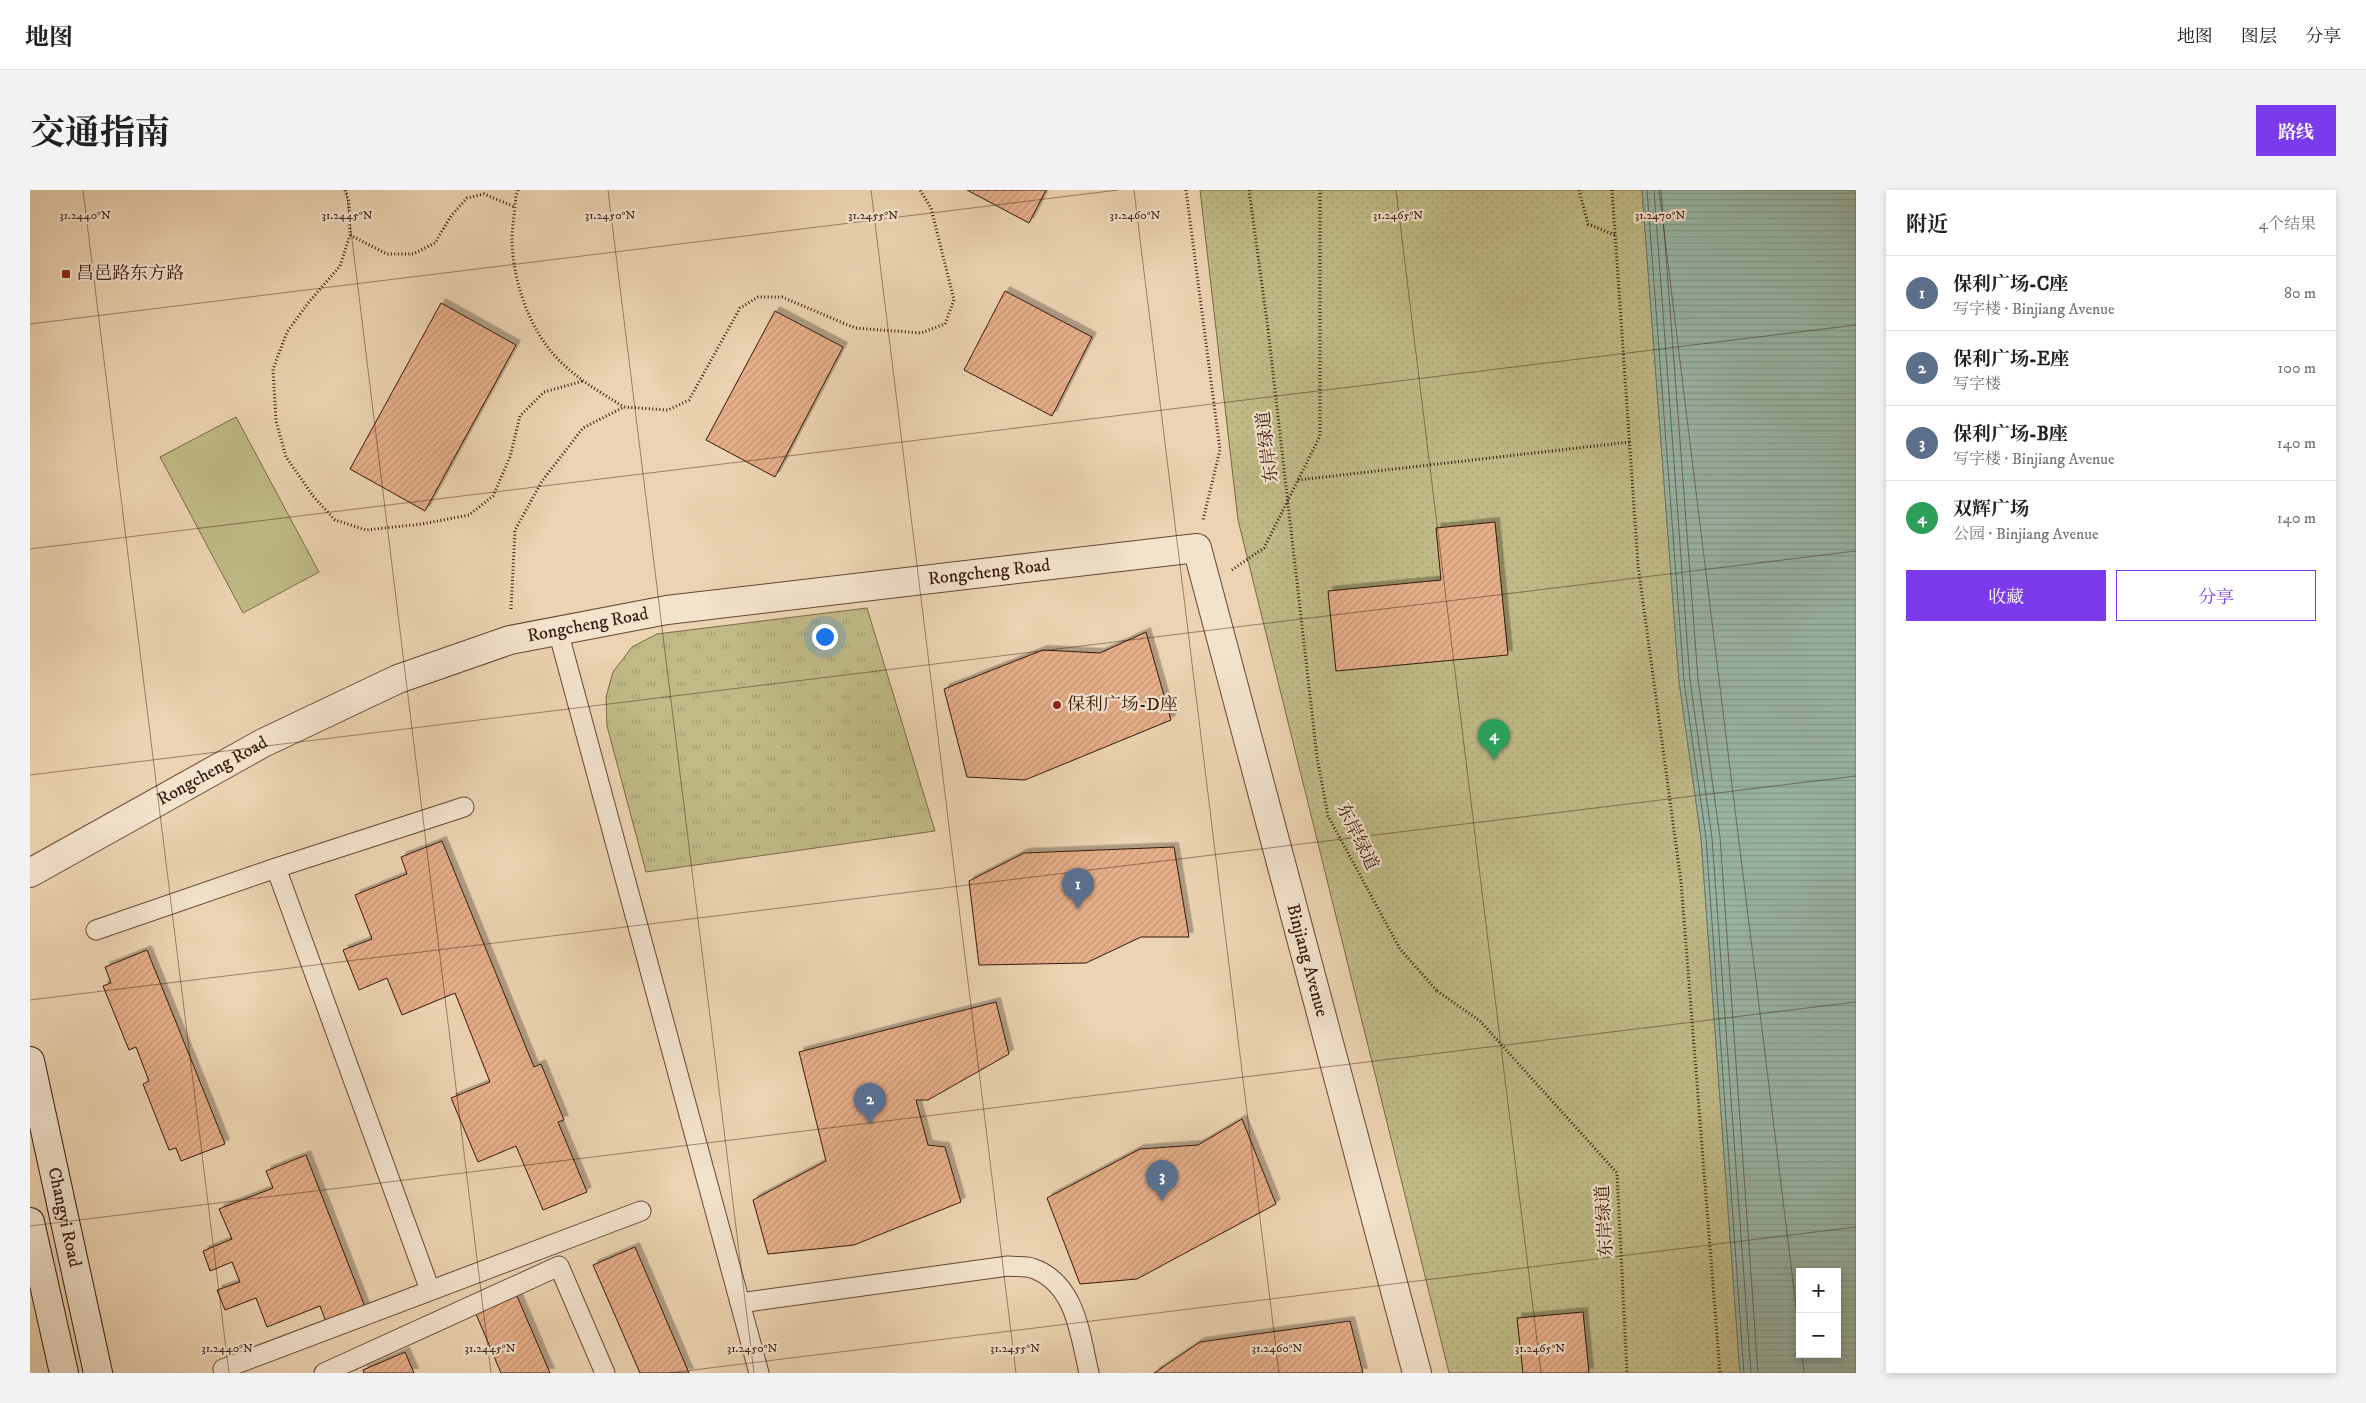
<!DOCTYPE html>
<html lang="zh">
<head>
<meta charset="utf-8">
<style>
  body { margin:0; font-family:"IM FELL DW Pica","Noto Serif SC",serif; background:#f2f2f2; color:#202124 }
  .controls { position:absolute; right:15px; bottom:15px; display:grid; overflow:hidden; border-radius:0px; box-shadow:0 2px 8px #0003 }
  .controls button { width:45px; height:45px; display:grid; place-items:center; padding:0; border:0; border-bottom:1px solid #e0e0e0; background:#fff; color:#202124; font:25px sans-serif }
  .you { position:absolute; left:794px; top:446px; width:18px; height:18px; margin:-12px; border:4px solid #fff; border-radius:50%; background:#1a73e8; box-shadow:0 0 0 8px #1a73e833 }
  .badge { display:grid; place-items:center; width:32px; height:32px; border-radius:50%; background:#7c3aed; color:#fff; font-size:16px; font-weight:700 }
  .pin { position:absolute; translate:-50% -41px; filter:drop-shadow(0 1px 2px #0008) }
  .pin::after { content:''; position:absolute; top:26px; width:18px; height:15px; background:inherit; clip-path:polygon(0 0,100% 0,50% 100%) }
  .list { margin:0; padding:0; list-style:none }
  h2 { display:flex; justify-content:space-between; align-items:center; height:65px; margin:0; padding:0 20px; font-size:21px }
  h2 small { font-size:16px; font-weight:400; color:#757577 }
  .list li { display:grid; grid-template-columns:32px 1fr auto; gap:15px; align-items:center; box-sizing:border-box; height:75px; padding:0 20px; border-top:1px solid #e0e0e0 }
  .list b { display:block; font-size:19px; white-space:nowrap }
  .list p { margin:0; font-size:16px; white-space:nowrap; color:#757577 }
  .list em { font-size:16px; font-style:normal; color:#757577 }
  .actions { display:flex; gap:10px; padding:15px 20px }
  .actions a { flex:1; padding:11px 0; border:1px solid #7c3aed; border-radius:0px; text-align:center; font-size:18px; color:#7c3aed }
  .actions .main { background:#7c3aed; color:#fff }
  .map { position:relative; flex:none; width:1826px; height:1183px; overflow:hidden; border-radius:0px }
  header { display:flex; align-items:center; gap:30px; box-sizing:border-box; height:70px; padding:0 25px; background:#fff; border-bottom:1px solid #e0e0e0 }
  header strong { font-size:24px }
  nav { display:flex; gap:28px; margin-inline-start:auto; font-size:18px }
  .intro { display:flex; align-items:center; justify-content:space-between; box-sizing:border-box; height:120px; padding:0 30px }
  h1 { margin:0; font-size:35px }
  .button { padding:12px 22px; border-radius:0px; background:#7c3aed; color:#fff; font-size:18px; font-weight:700 }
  main { display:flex; gap:30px; padding:0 30px }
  aside { flex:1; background:#fff; border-radius:0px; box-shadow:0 2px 8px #0003 }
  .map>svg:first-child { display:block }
</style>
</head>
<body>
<header>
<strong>地图</strong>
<nav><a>地图</a><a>图层</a><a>分享</a></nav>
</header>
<div class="intro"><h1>交通指南</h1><a class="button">路线</a></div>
<main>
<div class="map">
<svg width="1826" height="1183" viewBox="0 0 1826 1183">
  <defs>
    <pattern id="grass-tufts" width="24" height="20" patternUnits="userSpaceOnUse" patternTransform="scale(1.25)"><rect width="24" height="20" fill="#bfba86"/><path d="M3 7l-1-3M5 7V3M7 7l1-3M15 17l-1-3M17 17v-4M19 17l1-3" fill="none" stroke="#a59f72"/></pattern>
    <pattern id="park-dots" width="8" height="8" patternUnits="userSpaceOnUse" patternTransform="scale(1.25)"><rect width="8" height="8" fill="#bfba86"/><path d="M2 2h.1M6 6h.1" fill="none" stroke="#a59f72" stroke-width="1.8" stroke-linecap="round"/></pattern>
    <pattern id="water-rules" width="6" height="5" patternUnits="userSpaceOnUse" patternTransform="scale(1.25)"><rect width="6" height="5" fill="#99b8a8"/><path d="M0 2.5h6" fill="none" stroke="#849d8f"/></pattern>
    <pattern id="building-hatch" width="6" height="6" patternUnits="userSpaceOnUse" patternTransform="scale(1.25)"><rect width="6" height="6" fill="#e6af8a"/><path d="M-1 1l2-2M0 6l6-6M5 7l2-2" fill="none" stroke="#c69676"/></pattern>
    <filter id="shadow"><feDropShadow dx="4.5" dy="-4.5" stdDeviation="0" flood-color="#0004"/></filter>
  </defs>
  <rect width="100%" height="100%" fill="#ecd3b1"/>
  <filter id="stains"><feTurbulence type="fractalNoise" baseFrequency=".004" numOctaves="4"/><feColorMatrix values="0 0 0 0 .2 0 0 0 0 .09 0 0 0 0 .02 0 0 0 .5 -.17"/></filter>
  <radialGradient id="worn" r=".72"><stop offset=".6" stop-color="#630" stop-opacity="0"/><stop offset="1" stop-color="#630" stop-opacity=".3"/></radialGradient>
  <!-- grass -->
  <polygon fill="url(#grass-tufts)" stroke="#7a6848" points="837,418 905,641 616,682 577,536 576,507 583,482 602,457 627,444"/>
  <!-- park -->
  <polygon fill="url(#park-dots)" stroke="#7a6848" points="1170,0 1612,0 1649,491 1671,648 1710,1183 1419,1183 1208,330"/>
  <!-- garden -->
  <polygon fill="#bfba86" stroke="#7a6848" points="206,227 289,382 213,423 130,267"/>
  <!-- water -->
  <path fill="url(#water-rules)" stroke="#717868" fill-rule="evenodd" d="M1612 0H1826V1183H1710L1671 648 1649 491ZM1770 1082H1807V1164H1770Z"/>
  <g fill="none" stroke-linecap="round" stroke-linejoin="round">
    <!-- shore -->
    <g stroke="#676858" stroke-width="1">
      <polyline points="1617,0 1654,491 1676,648 1714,1183"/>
      <polyline points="1624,0 1660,490 1682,648 1721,1183"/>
      <polyline points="1631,0 1668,489 1690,647 1728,1183"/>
    </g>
  </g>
  <!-- building -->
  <g fill="url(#building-hatch)" stroke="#351709" filter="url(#shadow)">
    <polygon points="937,0 1016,0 999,33"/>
    <polygon points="975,101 1062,147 1022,226 934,180"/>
    <polygon points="411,113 486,155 395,321 320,279"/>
    <polygon points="745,121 813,157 745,287 676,250"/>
    <polygon points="1465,332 1478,465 1306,481 1298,401 1411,390 1406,338"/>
    <polygon points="1116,442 1141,530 995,590 937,587 914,499 1013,460 1070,463"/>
    <polygon points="412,651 504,877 511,874 534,930 528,932 557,1002 513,1020 486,956 448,972 421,908 460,892 425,803 372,825 357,788 329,800 313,760 342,749 325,705 377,684 371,667"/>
    <polygon points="1144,657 1159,747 1111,747 1056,773 949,775 939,691 994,663"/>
    <polygon points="117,760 195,954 151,971 146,958 139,960 113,894 119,891 106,857 99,860 73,796 81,793 75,777"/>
    <polygon points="966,812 979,864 898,910 886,910 898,955 915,957 931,1012 824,1055 738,1064 723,1010 796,971 769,862"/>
    <polygon points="1212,929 1246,1014 1107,1089 1050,1094 1017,1008 1110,959 1168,955"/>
    <polygon points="276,965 335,1117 296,1132 290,1116 237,1137 226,1108 195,1120 187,1100 210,1092 202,1072 180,1081 173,1061 202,1049 189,1019 243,998 236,981"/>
    <polygon points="605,1057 659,1183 610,1183 563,1075"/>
    <polygon points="487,1106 520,1183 471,1183 446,1124"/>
    <polygon points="1553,1122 1559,1183 1493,1183 1487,1128"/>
    <polygon points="1320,1131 1333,1183 1124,1183 1170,1152"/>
    <polygon points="375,1162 384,1183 334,1183 333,1180"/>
  </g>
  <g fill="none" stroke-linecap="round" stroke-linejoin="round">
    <!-- service casing -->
    <g stroke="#634633" stroke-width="21">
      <g id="service">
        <polyline points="528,441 729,1183"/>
        <polyline points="246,678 434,617"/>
        <polyline points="66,740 246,678 400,1100"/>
        <path d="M710 1113 978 1076C986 1077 995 1076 1002 1078 1046 1093 1050 1145 1059 1183"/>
        <polyline points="194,1183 193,1179 611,1021"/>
        <polyline points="294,1183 529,1076 575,1183"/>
      </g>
    </g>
    <!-- minor casing -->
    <g stroke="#634633" stroke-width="30">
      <g id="minor">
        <path id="s1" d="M0 683 233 553 368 489 480 450 637 420 1167 358 1387 1183"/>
      </g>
    </g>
    <!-- secondary casing -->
    <g stroke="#351709" stroke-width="30">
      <g id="secondary">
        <path id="s2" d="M0 871 68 1183"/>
        <polyline points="0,1032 34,1183"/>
      </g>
    </g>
    <!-- path -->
    <g stroke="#351709" stroke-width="3" stroke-dasharray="1 2.5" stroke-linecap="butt">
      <polyline points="315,0 319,12 320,45 310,76 279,112 257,142 243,179 246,231 256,267 283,306 305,330 336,340 392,334 439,325 463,306 480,267 490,226 514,202 553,191"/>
      <path d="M488 0 486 5C485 20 482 36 482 51 483 91 499 138 526 167 545 188 570 202 594 217"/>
      <polyline points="1156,0 1190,260 1173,330"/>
      <polyline points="1219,0 1238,139"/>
      <polyline points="1549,0 1558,34 1585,45"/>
      <polyline points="1582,0 1608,375 1651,692 1690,1183"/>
      <polyline points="320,45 357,64 383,64 405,53 421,26 437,8 454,4 485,17"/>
      <polyline points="1268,290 1600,252"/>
      <polyline points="1202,380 1234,358 1290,246 1290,0"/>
      <polyline points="481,419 485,340 512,291 553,238 594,217 638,220 659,210 710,118 728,107 752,107 825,138 891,143 915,134 924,110 901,18 890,0"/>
      <polyline points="1407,801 1450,831 1587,983 1597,1183"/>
    </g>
    <!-- service -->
    <use href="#service" stroke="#f3e2cc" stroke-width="19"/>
    <!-- minor -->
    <use href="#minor" stroke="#f3e2cc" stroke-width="28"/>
    <!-- secondary -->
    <use href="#secondary" stroke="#f3e2cc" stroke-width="28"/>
    <!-- path-bridge -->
    <polyline stroke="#351709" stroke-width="3" stroke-dasharray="1 2.5" stroke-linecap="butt" points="1238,139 1287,567 1298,626 1370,759 1407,801"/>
  </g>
  <!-- ticks -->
  <path fill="none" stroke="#351709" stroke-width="1" stroke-opacity="0.45" d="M53 0 199 1183M316 0 461 1183M578 0 724 1183M841 0 986 1183M1104 0 1249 1183M1366 0 1511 1183M1629 0 1770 1149M0 134 1088 0M0 359 1826 135M0 585 1826 361M0 810 1826 586M0 1036 1826 812M1772 1164 1774 1183M639 1183 1826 1037"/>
  <!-- markers -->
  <g fill="#8f2418" stroke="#f3e2cc" stroke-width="2">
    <rect x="31" y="79" width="10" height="10" rx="2.5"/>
    <circle cx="1027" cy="515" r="5"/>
  </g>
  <g text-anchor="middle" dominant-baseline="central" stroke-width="4.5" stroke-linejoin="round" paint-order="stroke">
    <!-- poi labels -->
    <g font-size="18" fill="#351709" stroke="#f3e2cc" text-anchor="start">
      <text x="46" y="84">昌邑路东方路</text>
      <text x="1037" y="515">保利广场-D座</text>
    </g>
    <!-- street labels -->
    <g font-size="18" fill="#351709" stroke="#f3e2cc">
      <text transform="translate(1238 257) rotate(-97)">东岸绿道</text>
      <text stroke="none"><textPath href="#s1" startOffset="1019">Rongcheng Road</textPath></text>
      <text stroke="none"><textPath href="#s1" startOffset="614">Rongcheng Road</textPath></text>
      <text stroke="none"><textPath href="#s1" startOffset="209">Rongcheng Road</textPath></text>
      <text transform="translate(1327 647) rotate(64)">东岸绿道</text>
      <text stroke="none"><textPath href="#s1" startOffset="1655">Binjiang Avenue</textPath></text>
      <text stroke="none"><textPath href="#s2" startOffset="160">Changyi Road</textPath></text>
      <text transform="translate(1575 1031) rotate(-93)">东岸绿道</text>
    </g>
  </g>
  <g font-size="12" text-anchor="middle" fill="#351709" stroke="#f3e2cc" stroke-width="4.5" stroke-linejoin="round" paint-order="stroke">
    <text x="55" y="29">31.2440°N</text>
    <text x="317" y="29">31.2445°N</text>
    <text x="580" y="29">31.2450°N</text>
    <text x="843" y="29">31.2455°N</text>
    <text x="1105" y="29">31.2460°N</text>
    <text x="1368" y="29">31.2465°N</text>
    <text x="1630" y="29">31.2470°N</text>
    <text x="197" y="1162">31.2440°N</text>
    <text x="460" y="1162">31.2445°N</text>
    <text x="722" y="1162">31.2450°N</text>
    <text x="985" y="1162">31.2455°N</text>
    <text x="1247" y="1162">31.2460°N</text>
    <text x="1510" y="1162">31.2465°N</text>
  </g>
  <rect width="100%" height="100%" filter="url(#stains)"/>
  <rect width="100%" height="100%" fill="url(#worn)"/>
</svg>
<div class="controls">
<button>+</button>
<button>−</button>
</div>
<div class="you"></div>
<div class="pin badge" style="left:1048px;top:719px;background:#5c6f8a">1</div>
<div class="pin badge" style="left:840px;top:934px;background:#5c6f8a">2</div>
<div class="pin badge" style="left:1132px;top:1011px;background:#5c6f8a">3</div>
<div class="pin badge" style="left:1464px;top:570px;background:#2e9e5b">4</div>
</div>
<aside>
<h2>附近<small>4个结果</small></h2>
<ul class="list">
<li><span class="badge" style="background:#5c6f8a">1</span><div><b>保利广场-C座</b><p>写字楼 · Binjiang Avenue</p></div><em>80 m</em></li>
<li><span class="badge" style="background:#5c6f8a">2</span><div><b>保利广场-E座</b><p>写字楼</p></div><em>100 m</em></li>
<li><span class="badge" style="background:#5c6f8a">3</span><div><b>保利广场-B座</b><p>写字楼 · Binjiang Avenue</p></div><em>140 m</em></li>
<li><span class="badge" style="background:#2e9e5b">4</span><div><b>双辉广场</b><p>公园 · Binjiang Avenue</p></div><em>140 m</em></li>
</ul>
<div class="actions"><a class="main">收藏</a><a>分享</a></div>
</aside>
</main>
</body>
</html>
